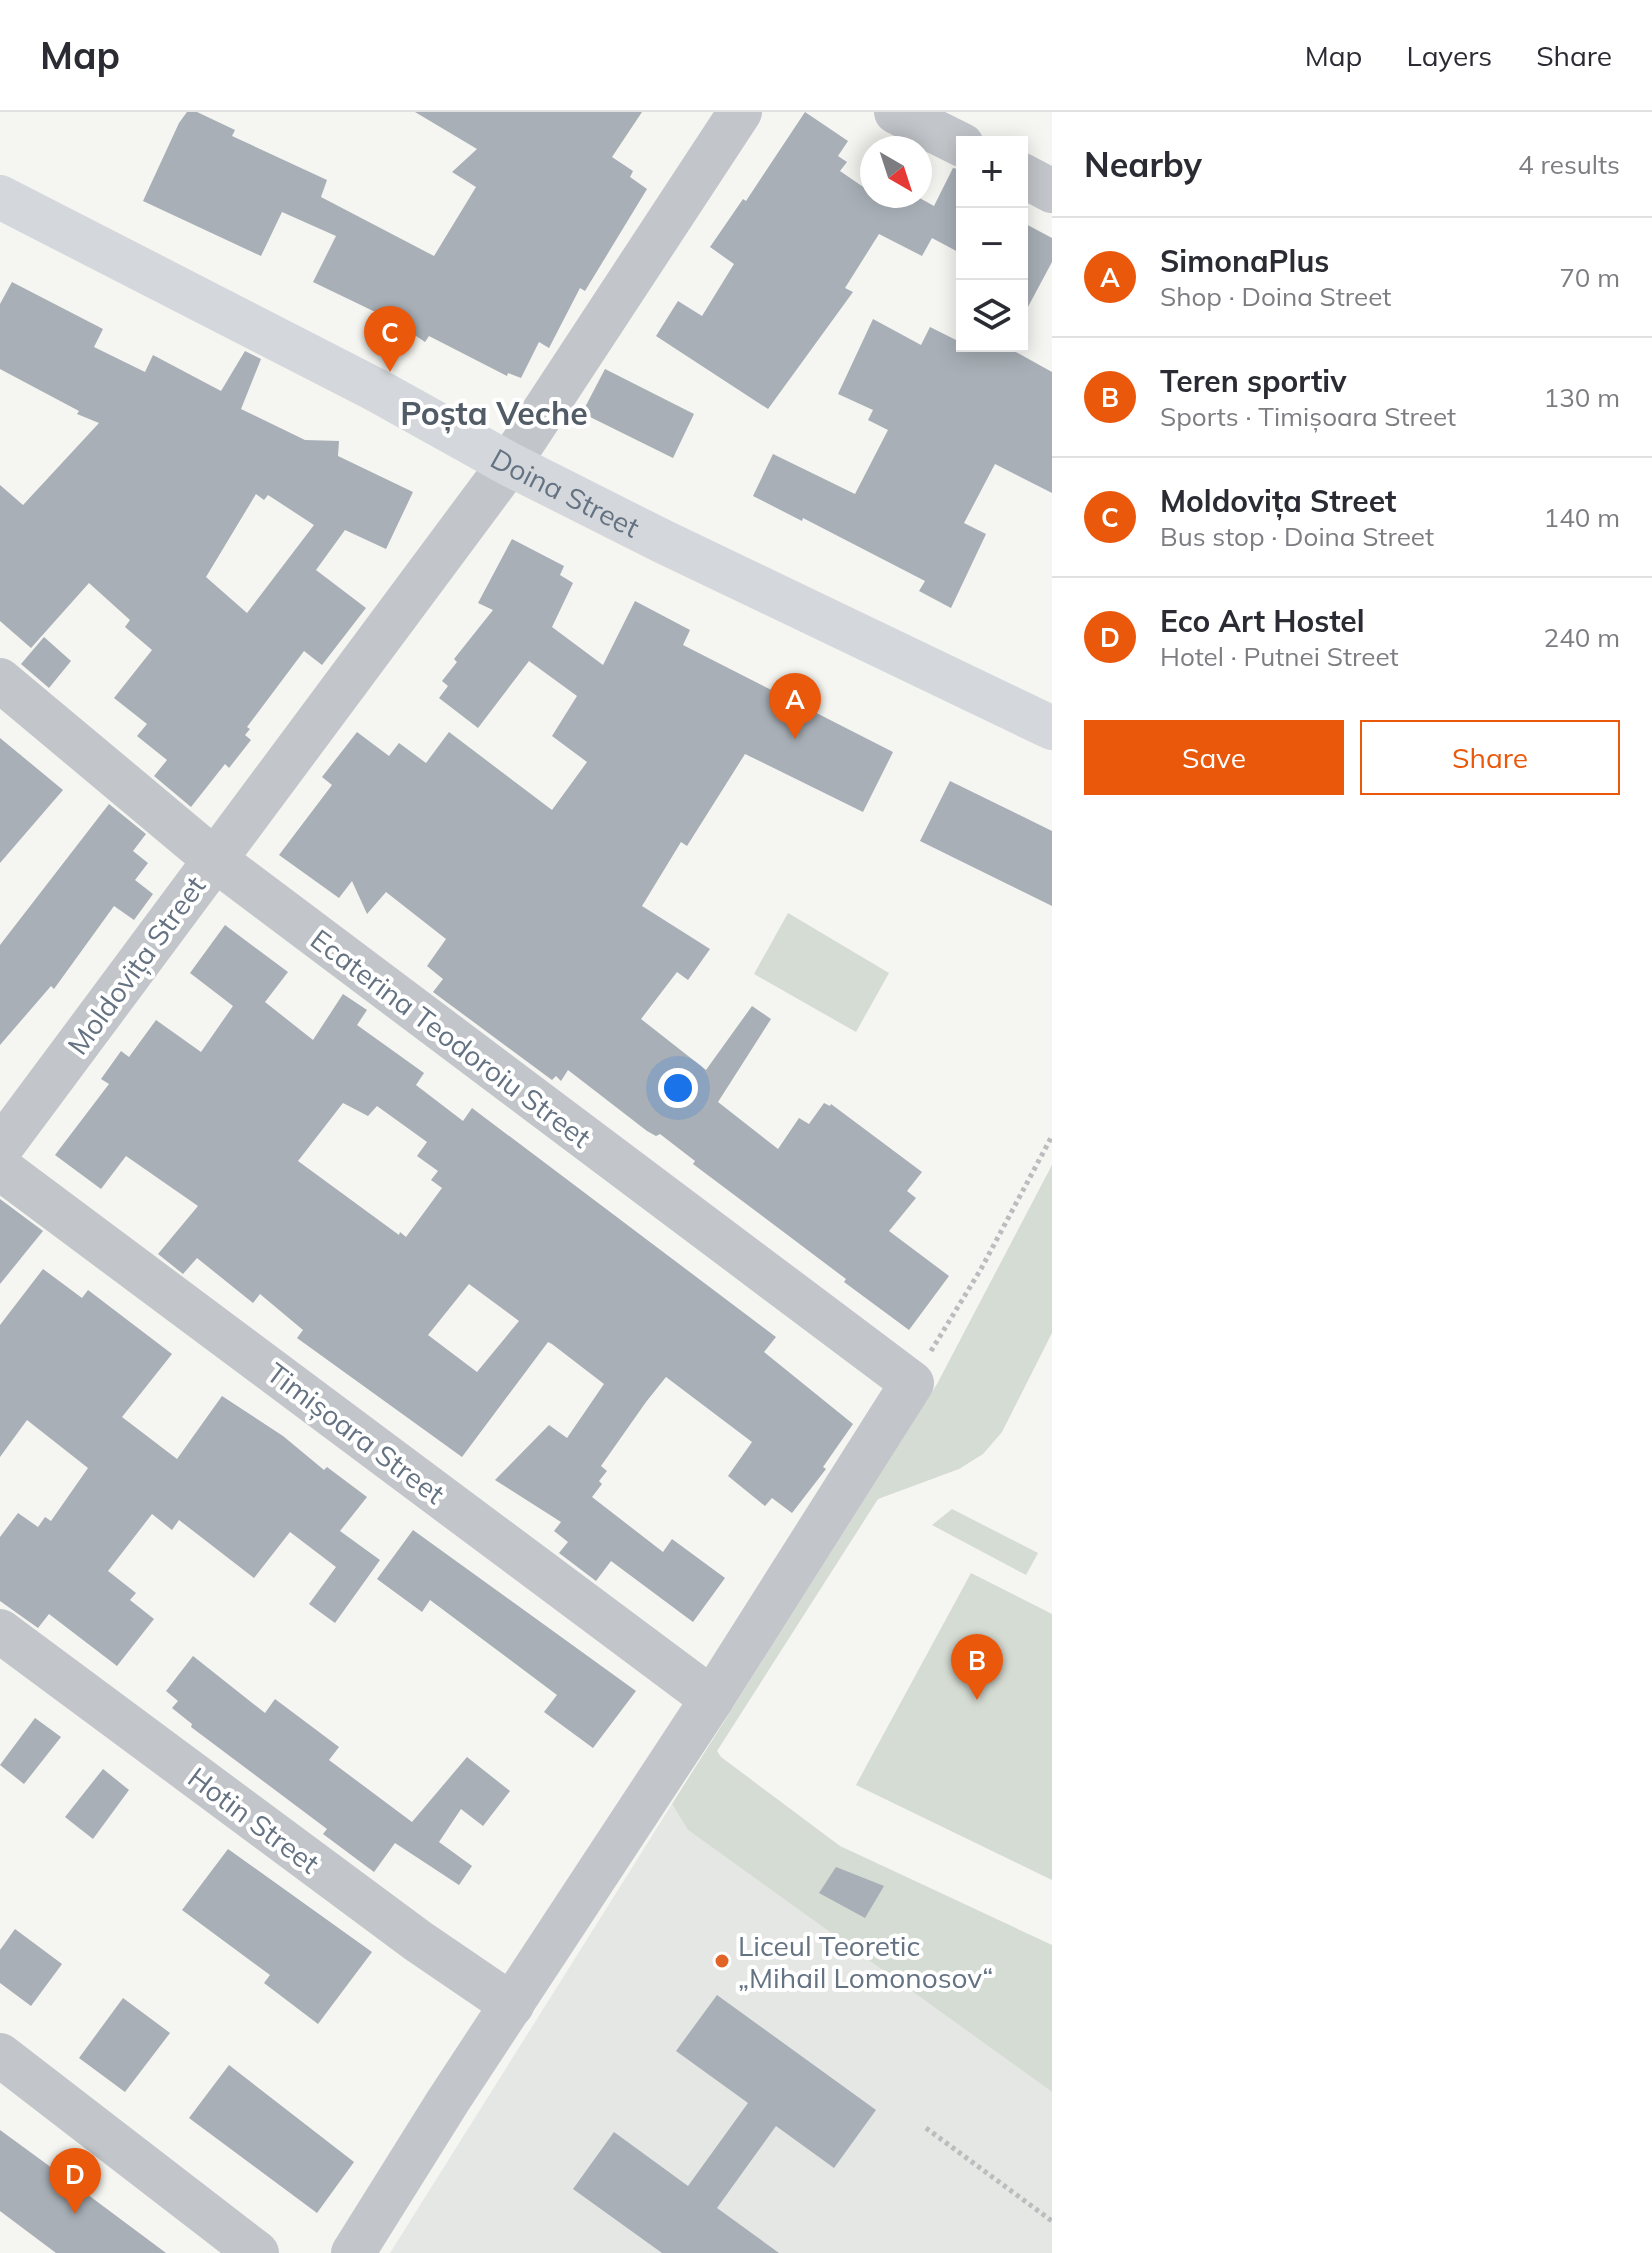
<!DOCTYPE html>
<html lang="en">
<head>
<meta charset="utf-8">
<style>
  body { margin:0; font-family:Mulish,sans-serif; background:#f2f2f3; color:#2b2b33 }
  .controls { position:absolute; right:24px; top:24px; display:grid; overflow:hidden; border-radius:0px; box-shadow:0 4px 20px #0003 }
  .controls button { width:72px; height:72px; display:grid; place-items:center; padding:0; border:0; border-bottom:2px solid #e1e1e2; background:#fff; color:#2b2b33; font:40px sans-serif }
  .compass { position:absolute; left:860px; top:24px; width:72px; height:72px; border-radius:50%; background:#fff; box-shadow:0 4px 20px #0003; rotate:141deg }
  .you { position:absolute; left:678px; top:976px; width:28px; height:28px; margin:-20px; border:6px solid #fff; border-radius:50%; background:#1a73e8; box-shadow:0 0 0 12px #1a73e833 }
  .badge { display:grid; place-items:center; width:52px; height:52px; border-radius:50%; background:#ea580c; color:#fff; font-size:26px; font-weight:700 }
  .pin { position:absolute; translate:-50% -66px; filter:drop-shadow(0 2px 4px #0008) }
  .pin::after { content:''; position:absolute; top:42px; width:28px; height:24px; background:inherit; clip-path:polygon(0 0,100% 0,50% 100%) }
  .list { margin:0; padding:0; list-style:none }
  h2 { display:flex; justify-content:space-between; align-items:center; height:104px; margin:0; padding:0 32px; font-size:34px }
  h2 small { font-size:26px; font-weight:400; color:#7c7c81 }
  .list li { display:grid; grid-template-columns:52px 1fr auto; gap:24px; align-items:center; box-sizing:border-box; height:120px; padding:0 32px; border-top:2px solid #e1e1e2 }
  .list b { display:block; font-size:30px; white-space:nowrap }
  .list p { margin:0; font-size:26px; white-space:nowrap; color:#7c7c81 }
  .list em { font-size:26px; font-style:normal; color:#7c7c81 }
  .actions { display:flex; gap:16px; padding:24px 32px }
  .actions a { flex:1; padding:18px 0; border:2px solid #ea580c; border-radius:0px; text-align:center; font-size:28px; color:#ea580c }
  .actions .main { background:#ea580c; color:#fff }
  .icon { flex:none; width:44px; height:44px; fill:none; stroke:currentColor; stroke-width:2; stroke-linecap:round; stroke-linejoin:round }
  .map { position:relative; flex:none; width:1052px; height:2141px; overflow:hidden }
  header { display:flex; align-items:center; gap:48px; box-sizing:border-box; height:112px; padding:0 40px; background:#fff; border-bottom:2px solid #e1e1e2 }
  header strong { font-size:38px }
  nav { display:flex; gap:44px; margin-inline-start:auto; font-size:28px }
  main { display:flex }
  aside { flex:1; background:#fff }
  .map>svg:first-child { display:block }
</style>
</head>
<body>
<header>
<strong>Map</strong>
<nav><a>Map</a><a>Layers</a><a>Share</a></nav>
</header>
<main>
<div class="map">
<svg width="1052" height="2141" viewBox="0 0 1052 2141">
  <rect width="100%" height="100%" fill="#f5f5f1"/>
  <!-- built -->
  <polygon fill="#e5e7e5" points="672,1692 688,1718 1052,1980 1052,2141 390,2141"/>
  <!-- green -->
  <g fill="#d5dcd3">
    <polygon points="788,801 889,861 856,920 754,862"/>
    <polygon points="1052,1053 1052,1221 1002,1320 983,1342 959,1357 878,1387 717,1639 721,1645 840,1734 1052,1833 1052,1980 688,1718 672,1692 937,1272"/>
    <polygon points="952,1397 1038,1441 1026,1463 932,1413"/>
    <polygon points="971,1461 1052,1502 1052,1768 856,1673"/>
  </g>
  <!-- building -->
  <g fill="#a8afb6" fill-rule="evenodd">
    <polygon points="187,0 197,0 235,18 232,24 327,68 321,85 434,144 476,75 452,60 477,37 415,0 642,0 612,45 633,59 630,65 647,77 585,179 580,176 549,236 539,230 521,266 508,261 507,264 429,224 425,230 394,209 313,170 336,124 282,100 261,144 143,89 179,11"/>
    <polygon points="805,0 848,29 838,44 847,50 840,59 872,81 872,84 916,84 934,94 953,56 962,58 962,142 932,126 922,144 879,122 845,176 853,180 768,297 656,224 678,189 702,204 734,152 710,135 743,87 746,89"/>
    <polygon points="1022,110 1052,126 1052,150 1022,206"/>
    <path d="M12 170 103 217 94 235 145 260 153 243 221 279 245 239 261 247 241 297 305 328 339 329 338 344 413 380 386 437 345 418 316 458 366 496 322 553 304 539 247 615 250 617 245 623 251 628 229 656 225 652 191 695 154 664 167 648 137 624 147 612 114 586 152 538 125 515 130 508 89 471 31 536 0 509V373L23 393 99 311 77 302 79 299 0 257V192ZM256 382 264 388 268 383 314 413 247 501 206 465Z"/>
    <polygon points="873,207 921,233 930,215 962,231 962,234 1005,234 1052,260 1052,381 995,352 964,411 986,422 951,496 919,479 925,469 803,406 802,409 753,384 773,342 855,382 888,318 868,308 873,298 838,282"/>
    <polygon points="605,257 694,302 673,346 582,301"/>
    <polygon points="512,427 564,454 560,463 573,471 552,515 603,553 635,489 690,518 683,533 893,640 863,700 745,642 687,734 681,730 642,794 710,837 688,868 677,860 641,907 706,958 752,894 771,907 718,990 778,1037 799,1006 809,1012 824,991 830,994 831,992 922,1060 907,1079 916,1086 889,1119 949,1164 909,1218 844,1170 846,1167 693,1052 695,1049 660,1022 656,1024 647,1019 568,958 561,969 556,964 552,968 433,880 443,867 427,854 446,827 386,780 367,802 352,769 339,786 279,743 332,673 322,665 357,620 389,644 399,631 426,651 449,620 552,698 587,650 552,624 577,584 529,549 478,616 439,586 448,574 442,569 457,550 454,547 493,498 478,491"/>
    <polygon points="44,525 71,549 49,576 21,552"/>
    <polygon points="0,626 63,678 0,751"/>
    <polygon points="950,669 1052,719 1052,794 920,729"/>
    <polygon points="109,692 146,722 133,739 148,751 135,768 153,782 134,808 114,794 54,877 51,874 0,933 0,833"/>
    <path d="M225 813 288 860 265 890 313 928 343 882 367 898 357 913 424 961 416 973 463 1009 472 996 776 1225 764 1240 853 1312 823 1355 826 1357 792 1401 772 1386 765 1394 728 1364 752 1330 666 1265 646 1290 601 1354 607 1359 599 1369 602 1372 592 1385 663 1440 672 1427 725 1466 693 1510 611 1449 596 1469 559 1441 568 1430 554 1419 561 1410 495 1368 549 1313 567 1326 604 1272 552 1232 548 1230 462 1345 297 1226 303 1218 260 1182 253 1191 197 1146 183 1162 158 1142 198 1094 126 1044 101 1077 55 1043 109 972 101 967 121 939 129 945 156 908 201 940 233 894 190 861ZM343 991 368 1004 377 994 427 1030 417 1044 438 1059 431 1068 442 1076 406 1125 400 1120 399 1123 298 1049ZM469 1172 519 1209 477 1260 428 1223Z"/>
    <polygon points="0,1087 43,1119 0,1172"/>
    <polygon points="43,1157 82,1186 88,1178 172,1242 122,1305 177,1347 222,1284 283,1324 324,1358 327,1355 367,1385 340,1419 380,1448 335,1511 309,1492 336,1455 290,1420 254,1466 179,1408 172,1418 152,1402 108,1459 136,1481 130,1488 154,1507 117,1554 49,1502 38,1516 0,1489 0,1425 18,1401 38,1415 45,1405 51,1409 88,1356 27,1308 0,1345 0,1213"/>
    <polygon points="413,1418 636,1579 593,1636 544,1600 557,1583 430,1488 422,1500 377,1467"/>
    <polygon points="193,1544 265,1601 275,1587 339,1635 329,1648 412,1710 467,1645 510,1679 483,1714 461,1697 439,1730 472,1754 459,1773 395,1731 374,1760 323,1722 327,1717 191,1615 192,1612 172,1596 178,1589 166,1579"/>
    <polygon points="35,1606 61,1625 24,1672 0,1653"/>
    <polygon points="103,1657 129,1678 93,1727 65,1705"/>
    <polygon points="228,1737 372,1840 318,1912 264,1871 270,1863 182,1798"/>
    <polygon points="836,1755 884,1774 865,1806 819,1781"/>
    <polygon points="15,1817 62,1852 31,1894 0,1871 0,1838"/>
    <polygon points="717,1883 876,1998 834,2056 776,2014 717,2096 779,2141 662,2141 573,2077 614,2020 688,2074 748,1991 676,1939"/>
    <polygon points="123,1886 170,1921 125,1980 79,1946"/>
    <polygon points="229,1953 354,2050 317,2101 189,2006"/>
    <polygon points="0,2018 52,2056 166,2141 56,2141 0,2099"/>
  </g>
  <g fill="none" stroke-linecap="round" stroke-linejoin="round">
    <!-- path -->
    <g stroke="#babcbe" stroke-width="5" stroke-dasharray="4 4" stroke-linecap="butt">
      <polyline points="931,1239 981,1157 1052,1024"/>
      <polyline points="926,2016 1052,2109"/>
    </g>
    <!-- minor -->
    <g stroke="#c2c5c9" stroke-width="44">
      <polyline points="896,0 962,33"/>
      <polyline points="1022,63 1052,79"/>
      <polyline points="0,568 214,747 912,1271 712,1587 448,1989 353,2141"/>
      <polyline points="0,1037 509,352 740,0"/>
      <polyline points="0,1056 712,1587"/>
      <polyline points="0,1519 418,1829 512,1893"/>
      <polyline points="0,1943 257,2141"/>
    </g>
    <!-- major -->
    <path stroke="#d4d8dc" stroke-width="44" id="s1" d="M0 85 378 279 509 352 664 430 1052 616"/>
  </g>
  <!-- markers -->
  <circle fill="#e16325" stroke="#fff" stroke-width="3" cx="722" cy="1849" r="8"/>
  <g text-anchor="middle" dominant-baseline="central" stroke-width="8" stroke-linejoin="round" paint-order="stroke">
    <!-- street labels -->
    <g font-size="28" fill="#647282" stroke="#fff">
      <text stroke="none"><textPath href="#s1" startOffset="638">Doina Street</textPath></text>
      <text transform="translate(136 853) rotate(-54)">Moldovița Street</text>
      <text transform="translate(451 926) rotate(37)">Ecaterina Teodoroiu Street</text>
      <text transform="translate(356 1321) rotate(37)">Timișoara Street</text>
      <text transform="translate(254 1708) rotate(37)">Hotin Street</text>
    </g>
    <!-- poi labels -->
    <g font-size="28" fill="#647282" stroke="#fff" text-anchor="start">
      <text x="738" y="1833">Liceul Teoretic<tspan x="738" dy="32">„Mihail Lomonosov“</tspan></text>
    </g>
    <!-- quarter labels -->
    <g font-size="32" font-weight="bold" fill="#525c67" stroke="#fff">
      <text x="494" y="301">Poșta Veche</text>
    </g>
  </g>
</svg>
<div class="controls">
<button>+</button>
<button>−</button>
<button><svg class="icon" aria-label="layers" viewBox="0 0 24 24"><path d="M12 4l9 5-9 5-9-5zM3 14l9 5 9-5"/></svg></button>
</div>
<svg class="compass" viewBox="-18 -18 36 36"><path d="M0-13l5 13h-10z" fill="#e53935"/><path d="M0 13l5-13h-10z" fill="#7c7c81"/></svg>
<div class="you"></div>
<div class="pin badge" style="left:795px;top:627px">A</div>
<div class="pin badge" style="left:977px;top:1588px">B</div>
<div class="pin badge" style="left:390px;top:260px">C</div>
<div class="pin badge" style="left:75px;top:2102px">D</div>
</div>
<aside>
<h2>Nearby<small>4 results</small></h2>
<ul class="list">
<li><span class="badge">A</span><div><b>SimonaPlus</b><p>Shop · Doina Street</p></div><em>70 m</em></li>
<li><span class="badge">B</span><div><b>Teren sportiv</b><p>Sports · Timișoara Street</p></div><em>130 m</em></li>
<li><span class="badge">C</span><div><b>Moldovița Street</b><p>Bus stop · Doina Street</p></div><em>140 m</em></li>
<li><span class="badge">D</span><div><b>Eco Art Hostel</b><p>Hotel · Putnei Street</p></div><em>240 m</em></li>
</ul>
<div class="actions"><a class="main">Save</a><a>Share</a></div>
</aside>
</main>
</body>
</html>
